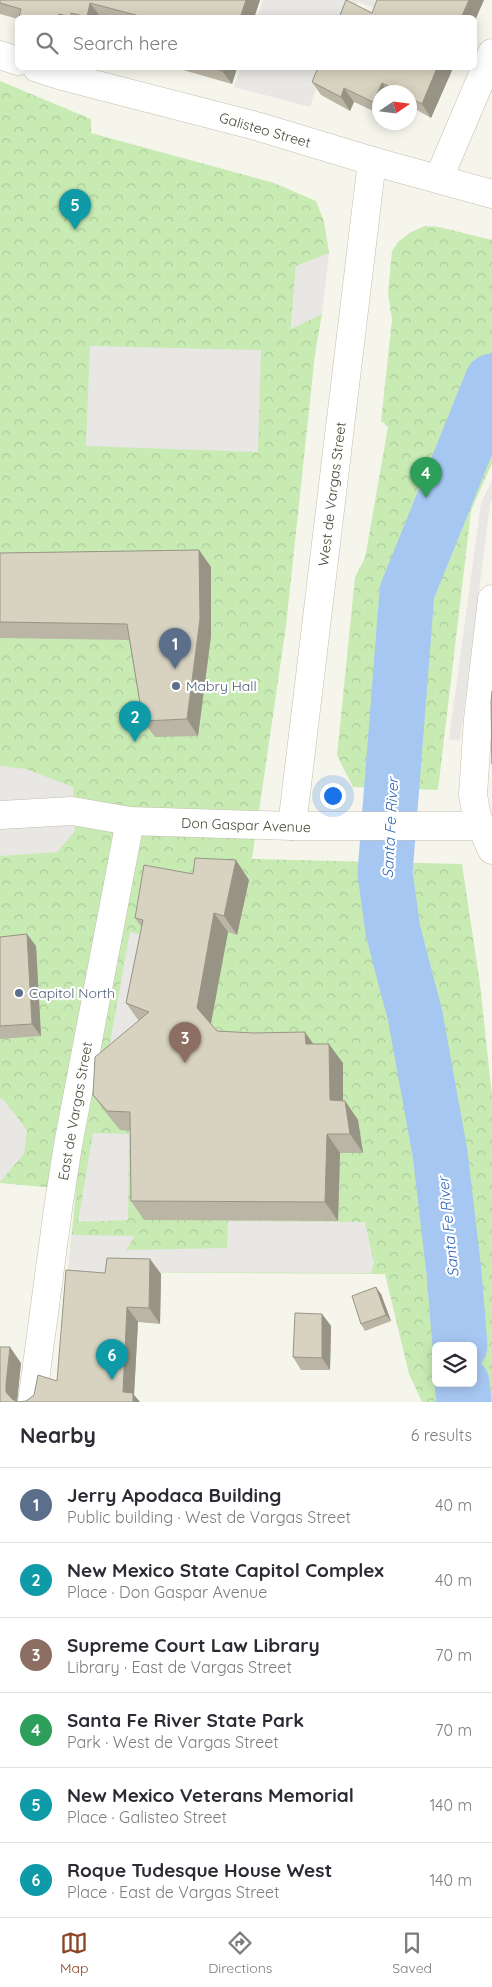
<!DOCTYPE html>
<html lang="en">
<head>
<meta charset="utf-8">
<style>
  body { margin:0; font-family:Quicksand,sans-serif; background:#f7f7f7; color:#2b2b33 }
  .controls { position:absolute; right:15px; bottom:15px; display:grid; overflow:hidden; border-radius:8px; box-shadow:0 2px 12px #0003 }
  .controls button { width:45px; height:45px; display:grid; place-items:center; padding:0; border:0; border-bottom:1px solid #e1e1e2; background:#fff; color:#2b2b33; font:25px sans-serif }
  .compass { position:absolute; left:372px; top:85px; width:45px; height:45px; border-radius:50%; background:#fff; box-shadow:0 2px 12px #0003; rotate:77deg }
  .you { position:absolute; left:332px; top:795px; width:18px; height:18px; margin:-12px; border:4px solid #fff; border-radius:50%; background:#1a73e8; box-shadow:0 0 0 8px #1a73e833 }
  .badge { display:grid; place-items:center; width:32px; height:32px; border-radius:50%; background:#8a4527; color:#fff; font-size:16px; font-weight:700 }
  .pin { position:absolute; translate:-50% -41px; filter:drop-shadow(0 1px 2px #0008) }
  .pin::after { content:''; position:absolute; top:26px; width:18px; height:15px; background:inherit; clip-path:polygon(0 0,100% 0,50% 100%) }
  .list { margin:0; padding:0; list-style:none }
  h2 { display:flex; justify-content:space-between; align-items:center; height:65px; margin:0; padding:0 20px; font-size:21px }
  h2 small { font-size:16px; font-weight:400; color:#7c7c81 }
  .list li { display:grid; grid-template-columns:32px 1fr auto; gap:15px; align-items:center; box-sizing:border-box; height:75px; padding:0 20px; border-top:1px solid #e1e1e2 }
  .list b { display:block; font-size:19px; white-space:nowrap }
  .list p { margin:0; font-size:16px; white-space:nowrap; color:#7c7c81 }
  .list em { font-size:16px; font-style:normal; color:#7c7c81 }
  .icon { flex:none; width:28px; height:28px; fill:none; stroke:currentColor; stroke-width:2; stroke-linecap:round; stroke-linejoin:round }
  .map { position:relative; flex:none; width:492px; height:1402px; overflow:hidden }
  .search { position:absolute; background:#fff; box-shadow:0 2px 12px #0003; left:15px; right:15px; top:15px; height:55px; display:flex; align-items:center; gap:12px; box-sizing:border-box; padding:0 18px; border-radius:8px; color:#7c7c81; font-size:19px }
  .sheet { height:515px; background:#fff }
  nav { display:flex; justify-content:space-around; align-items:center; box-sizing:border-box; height:70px; border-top:1px solid #e1e1e2; background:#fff; font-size:14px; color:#7c7c81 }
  nav a { display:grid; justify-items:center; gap:2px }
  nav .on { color:#8a4527 }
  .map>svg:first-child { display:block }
</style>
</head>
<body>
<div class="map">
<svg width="492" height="1402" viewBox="0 0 492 1402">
  <defs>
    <pattern id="park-crowns" width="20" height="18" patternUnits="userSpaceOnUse" patternTransform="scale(1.25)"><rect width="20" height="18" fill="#c8ebb4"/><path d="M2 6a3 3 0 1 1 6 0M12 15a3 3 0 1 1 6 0" fill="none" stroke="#adcb9c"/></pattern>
  </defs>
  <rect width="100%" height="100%" fill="#f6f5eb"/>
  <!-- park -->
  <g fill="url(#park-crowns)" fill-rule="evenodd">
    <path d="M0 81 91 119V133L274 183 316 201 324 221 329 253 296 267 291 328 322 314 315 354 286 626 252 859 462 864 480 984 492 1096V1402H422L409 1374 385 1274 68 1272 76 1190 0 1183ZM436 1346H473V1383H436Z"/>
    <polygon points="425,226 439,227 492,240 492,463 471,511 438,790 353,787 337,755 355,577 365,558 388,427 381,421 392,320 388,293 392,251 399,241 411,232"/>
  </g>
  <!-- parking -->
  <g fill="#e8e7e3">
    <polygon points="263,0 391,0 387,13 358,2 350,17 257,18"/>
    <polygon points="240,68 323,68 310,107 234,87"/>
    <polygon points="329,253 322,314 291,329 296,266"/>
    <polygon points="90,346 261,350 258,452 86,446"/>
    <polygon points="492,480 492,499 490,504 460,741 449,739 481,503"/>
    <polygon points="0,766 26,769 73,787 75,831 57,852 0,856"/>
    <polygon points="130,932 157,940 140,1022 104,1076"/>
    <polygon points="2,1098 27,1130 24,1154 0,1182 0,1099"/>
    <polygon points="93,1133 129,1134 128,1220 78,1222"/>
    <polygon points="228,1221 365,1222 374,1263 371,1273 68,1272 72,1235 135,1236 126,1250 227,1248"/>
  </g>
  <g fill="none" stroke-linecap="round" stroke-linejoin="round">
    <!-- river -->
    <g stroke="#a7c7f3" stroke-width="55">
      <polyline points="460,1346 454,1272 440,1153 415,1015 393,931 385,873 407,592 492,381"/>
      <polyline points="462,1383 464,1402"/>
    </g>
    <!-- minor casing -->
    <g stroke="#c2bfad" stroke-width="29">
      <g id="minor">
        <polyline points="439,178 492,53"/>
        <polyline points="292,826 372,161"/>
        <polyline points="32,1402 58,1209 68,1145 130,821"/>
      </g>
    </g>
    <!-- tertiary casing -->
    <g stroke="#c2bfad" stroke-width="29">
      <g id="tertiary">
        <polyline points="0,55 18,61"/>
        <polyline points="37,68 62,76 256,126 372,161 492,194"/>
        <polyline points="492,599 478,719 473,795 477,817 492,850"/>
        <polyline points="0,815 72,811 130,821 292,826 481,826"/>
      </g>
    </g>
    <!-- minor -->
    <use href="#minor" stroke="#fff" stroke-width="28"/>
    <!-- tertiary -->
    <use href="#tertiary" stroke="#fff" stroke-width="28"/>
  </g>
  <!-- wall -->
  <g fill="#bab5a5">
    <polygon points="0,0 260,0 254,18 105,18 100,16 99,18 18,18 18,19 0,14"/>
    <polygon points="176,68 237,68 232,84"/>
    <polygon points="318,68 453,68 431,118 410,106 410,92 380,92 380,114 354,102 350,111 321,95 312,82"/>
    <polygon points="199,550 211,567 211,636 198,736 155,737 143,721 129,640 0,638 0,553"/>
    <polygon points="193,874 249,880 237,935 228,932 211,1024 217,1031 313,1044 343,1063 343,1101 345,1101 358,1120 363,1153 340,1153 338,1221 144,1220 131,1201 130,1131 120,1130 107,1114 93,1095 139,1021 126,1003 142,928 135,918"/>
    <polygon points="0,937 36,946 41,1036 0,1039"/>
    <polygon points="150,1259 161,1274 160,1324 138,1322 134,1395 140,1402 0,1402 21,1363 17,1401 18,1402 26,1401 57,1381 105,1273"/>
    <polygon points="381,1294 391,1321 365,1331 361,1324"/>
    <polygon points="322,1314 331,1326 330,1370 301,1370 293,1357"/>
  </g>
  <!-- shaded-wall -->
  <g fill="#979486">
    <polygon points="246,0 260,0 254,18 240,18"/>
    <polygon points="469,0 484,0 474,23 474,18 461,18"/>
    <polygon points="90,3 100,16 99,18 87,18 87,17"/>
    <polygon points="223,68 237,68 232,84 222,71"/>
    <polygon points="437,68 453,68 431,118 422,104"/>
    <polygon points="382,83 389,92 380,92 380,111 373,102"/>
    <polygon points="344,88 354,102 350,111 341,97"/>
    <polygon points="199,550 211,567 211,636 198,736 187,719"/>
    <polygon points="236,860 249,880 237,935 224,916"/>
    <polygon points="214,913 228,932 210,1028 197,1008"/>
    <polygon points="27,934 36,946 41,1036 32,1024"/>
    <polygon points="305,1032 319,1052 306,1044"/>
    <polygon points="329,1044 343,1063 343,1119 330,1100"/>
    <polygon points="345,1101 358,1120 363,1153 350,1134"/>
    <polygon points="327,1134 340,1153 338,1221 325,1202"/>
    <polygon points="150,1259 161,1274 160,1324 149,1308"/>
    <polygon points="376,1287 381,1294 391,1321 386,1315"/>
    <polygon points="127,1307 138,1322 134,1395 140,1402 129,1402 123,1392"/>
    <polygon points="322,1314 331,1326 330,1370 322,1358"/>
    <polygon points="10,1347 21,1363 17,1402 14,1402 6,1392 6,1384"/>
  </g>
  <!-- building -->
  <g fill="#d8d3c0" stroke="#979486">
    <polygon points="0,0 246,0 240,18 147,18 90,3 87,17 71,13 71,17 59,14 58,18 19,18 21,9 0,3"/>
    <polygon points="346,0 372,13 377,0 469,0 461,18 339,18"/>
    <polygon points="212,68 223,68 222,71"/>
    <polygon points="318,68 437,68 422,104 410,98 410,92 400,92 382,83 373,102 344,88 341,97 312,82"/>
    <polygon points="199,550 200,619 187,719 143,721 127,624 0,622 0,553"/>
    <polygon points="492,691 492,764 491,702"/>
    <polygon points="195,858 236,860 224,916 214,913 197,1008 217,1031 253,1033 305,1032 306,1044 329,1044 330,1100 345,1101 350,1134 327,1134 325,1202 131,1201 130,1112 107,1111 93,1095 95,1057 149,1012 126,1003 143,920 135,918 144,865 193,874"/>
    <polygon points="27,934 32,1024 0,1026 0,937"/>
    <polygon points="107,1258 150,1259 149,1308 127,1307 123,1392 133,1393 133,1402 0,1402 0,1347 10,1347 6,1384 6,1392 12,1399 18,1402 26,1401 34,1395 38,1375 57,1381 66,1270 105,1273"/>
    <polygon points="376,1287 386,1315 361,1324 352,1296"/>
    <polygon points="295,1313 322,1314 322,1358 293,1357"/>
  </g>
  <!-- markers -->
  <g fill="#5c6f8a" stroke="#fff" stroke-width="2">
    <circle cx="176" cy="686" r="5"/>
    <circle cx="19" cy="993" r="5"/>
  </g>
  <g text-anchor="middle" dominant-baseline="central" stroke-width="4.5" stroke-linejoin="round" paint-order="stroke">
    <!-- street labels -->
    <g font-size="14" fill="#4b4738" stroke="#fff">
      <text transform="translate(265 130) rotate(16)">Galisteo Street</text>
      <text transform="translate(332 494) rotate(-83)">West de Vargas Street</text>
      <text transform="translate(246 825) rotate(2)">Don Gaspar Avenue</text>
      <text transform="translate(75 1111) rotate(-80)">East de Vargas Street</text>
    </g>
    <!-- service labels -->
    <g font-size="14" fill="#4e5e75" stroke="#fff" text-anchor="start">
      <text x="186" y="686">Mabry Hall</text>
      <text x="29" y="993">Capitol North</text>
    </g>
    <!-- water labels -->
    <g font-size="15" font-style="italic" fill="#2d66bc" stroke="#fff">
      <text transform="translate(390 828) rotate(-87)">Santa Fe River</text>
      <text transform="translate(448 1227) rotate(-96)">Santa Fe River</text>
    </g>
  </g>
</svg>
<div class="controls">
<button><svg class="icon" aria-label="layers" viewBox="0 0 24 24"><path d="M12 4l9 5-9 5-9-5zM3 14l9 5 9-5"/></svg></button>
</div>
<svg class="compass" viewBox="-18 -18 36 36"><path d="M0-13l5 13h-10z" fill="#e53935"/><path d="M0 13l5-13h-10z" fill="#7c7c81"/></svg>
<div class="you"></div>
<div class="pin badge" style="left:175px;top:669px;background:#5c6f8a">1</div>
<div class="pin badge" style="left:135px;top:742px;background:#0f9aa8">2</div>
<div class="pin badge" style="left:185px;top:1063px;background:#8d6e63">3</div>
<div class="pin badge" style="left:426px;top:498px;background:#2e9e5b">4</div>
<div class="pin badge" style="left:75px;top:230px;background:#0f9aa8">5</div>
<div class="pin badge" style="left:112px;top:1380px;background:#0f9aa8">6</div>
<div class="search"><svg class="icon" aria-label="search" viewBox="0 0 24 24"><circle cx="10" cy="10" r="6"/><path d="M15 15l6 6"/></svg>Search here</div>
</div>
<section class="sheet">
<h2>Nearby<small>6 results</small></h2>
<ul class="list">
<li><span class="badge" style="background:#5c6f8a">1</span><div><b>Jerry Apodaca Building</b><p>Public building · West de Vargas Street</p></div><em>40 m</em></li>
<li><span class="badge" style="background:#0f9aa8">2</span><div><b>New Mexico State Capitol Complex</b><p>Place · Don Gaspar Avenue</p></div><em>40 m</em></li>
<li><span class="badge" style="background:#8d6e63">3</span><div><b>Supreme Court Law Library</b><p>Library · East de Vargas Street</p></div><em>70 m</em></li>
<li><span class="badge" style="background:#2e9e5b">4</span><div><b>Santa Fe River State Park</b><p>Park · West de Vargas Street</p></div><em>70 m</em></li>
<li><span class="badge" style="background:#0f9aa8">5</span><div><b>New Mexico Veterans Memorial</b><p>Place · Galisteo Street</p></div><em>140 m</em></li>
<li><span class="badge" style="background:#0f9aa8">6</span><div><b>Roque Tudesque House West</b><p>Place · East de Vargas Street</p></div><em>140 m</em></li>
</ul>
</section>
<nav>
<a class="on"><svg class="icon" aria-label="map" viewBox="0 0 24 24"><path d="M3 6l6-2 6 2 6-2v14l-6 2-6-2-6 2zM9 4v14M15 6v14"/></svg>Map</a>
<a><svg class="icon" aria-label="directions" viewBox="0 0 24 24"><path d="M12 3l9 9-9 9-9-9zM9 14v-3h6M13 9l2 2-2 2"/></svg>Directions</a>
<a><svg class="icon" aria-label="saved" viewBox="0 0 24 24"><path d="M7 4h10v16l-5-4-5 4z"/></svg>Saved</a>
</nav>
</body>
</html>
